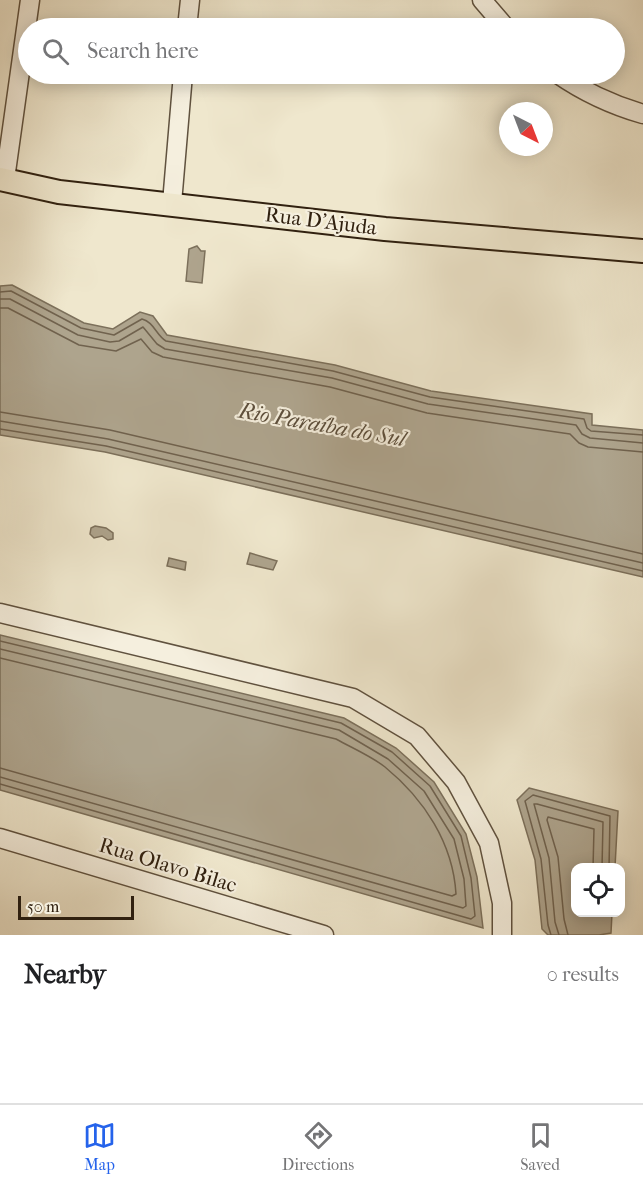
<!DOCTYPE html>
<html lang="en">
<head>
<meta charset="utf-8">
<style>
  body { margin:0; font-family:"IM FELL French Canon",serif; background:#f2f2f2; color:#202124 }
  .controls { position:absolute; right:18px; bottom:18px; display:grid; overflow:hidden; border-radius:12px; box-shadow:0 3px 15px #0003 }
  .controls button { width:54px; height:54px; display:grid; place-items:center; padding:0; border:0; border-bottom:2px solid #e0e0e0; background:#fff; color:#202124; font:30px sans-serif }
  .compass { position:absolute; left:499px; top:102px; width:54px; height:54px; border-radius:50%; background:#fff; box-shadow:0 3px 15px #0003; rotate:138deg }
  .scale { position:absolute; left:18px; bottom:15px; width:116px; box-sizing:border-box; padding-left:6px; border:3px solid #312110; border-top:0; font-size:16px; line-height:21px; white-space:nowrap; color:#312110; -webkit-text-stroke:4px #f5efde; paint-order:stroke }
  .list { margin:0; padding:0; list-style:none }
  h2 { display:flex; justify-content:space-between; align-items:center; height:78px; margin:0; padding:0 24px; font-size:26px }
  h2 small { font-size:20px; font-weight:400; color:#757577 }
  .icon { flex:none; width:33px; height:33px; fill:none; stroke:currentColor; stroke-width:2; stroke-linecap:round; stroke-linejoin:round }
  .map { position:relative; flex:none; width:643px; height:935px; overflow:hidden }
  .search { position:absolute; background:#fff; box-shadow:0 3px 15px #0003; left:18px; right:18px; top:18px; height:66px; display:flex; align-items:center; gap:15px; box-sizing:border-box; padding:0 21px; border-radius:33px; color:#757577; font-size:22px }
  .sheet { height:168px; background:#fff }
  nav { display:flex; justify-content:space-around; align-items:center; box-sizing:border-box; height:84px; border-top:2px solid #e0e0e0; background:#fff; font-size:16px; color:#757577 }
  nav a { display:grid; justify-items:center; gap:3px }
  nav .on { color:#2563eb }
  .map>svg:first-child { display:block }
</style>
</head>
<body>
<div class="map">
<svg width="643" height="935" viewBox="0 0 643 935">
  <rect width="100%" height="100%" fill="#efe7cd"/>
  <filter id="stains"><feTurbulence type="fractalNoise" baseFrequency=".00333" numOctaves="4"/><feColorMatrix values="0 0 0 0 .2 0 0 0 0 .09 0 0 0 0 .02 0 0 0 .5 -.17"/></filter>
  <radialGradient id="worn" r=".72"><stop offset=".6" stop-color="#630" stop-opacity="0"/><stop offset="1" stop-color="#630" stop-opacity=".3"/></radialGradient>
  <!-- water -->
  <g fill="#aea48d" stroke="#7c705b" stroke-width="1.5">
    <polygon points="197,246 201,251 205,251 202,283 186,281 189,249"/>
    <polygon points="12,285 84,323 113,329 140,312 153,316 167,335 335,365 431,391 592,414 592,425 643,430 643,577 105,452 0,435 0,286"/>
    <polygon points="95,526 106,528 113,533 113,539 108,540 102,536 94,538 90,534 91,528"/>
    <polygon points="250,553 277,561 273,570 247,564"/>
    <polygon points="169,558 186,562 185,570 167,566"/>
    <polygon points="0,635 344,718 396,748 434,782 466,834 477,877 483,928 0,790"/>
    <polygon points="529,788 618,811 615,867 576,868 576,912 612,913 611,933 599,935 548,935 542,929 535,860 517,800"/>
  </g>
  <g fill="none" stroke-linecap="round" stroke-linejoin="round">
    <!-- shore -->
    <g stroke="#70624e" stroke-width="1.5">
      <path d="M0 292 11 291 81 328 114 335 142 319C154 322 156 335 166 341L333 371 430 397 584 419 587 428 591 431 643 435"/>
      <polyline points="0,299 10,299 78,335 110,342 119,341 143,327 157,344 165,349 332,378 428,404 576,425 582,434 590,438 643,443"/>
      <polyline points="0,308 8,308 79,345 116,351 141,339 152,352 163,357 330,387 427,413 570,434 579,443 588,447 643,452"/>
      <polyline points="0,412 110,430 643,554"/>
      <polyline points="0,421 108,439 643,563"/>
      <polyline points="0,429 106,446 643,571"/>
      <polyline points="0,641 341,723 392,752 430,786 461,836 471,878 475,916 471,919 0,784"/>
      <polyline points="0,649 339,730 388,759 424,791 454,839 464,879 466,906 463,908 0,777"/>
      <path d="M0 658 336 739C352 748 371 756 385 767 424 799 453 843 456 894L452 896 0 768"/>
      <polyline points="551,935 548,925 541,859 525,801 533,795 610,816 609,868"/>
      <polyline points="559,935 555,922 549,858 534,804 537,804 603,822 602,868"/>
      <polyline points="568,935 564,919 558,857 547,820 548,817 594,829 593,868"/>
    </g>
    <!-- minor casing -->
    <g stroke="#60523f" stroke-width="21">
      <g id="minor">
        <polyline points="482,0 506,28"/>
        <polyline points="187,28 190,0"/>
        <path d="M558 74C584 92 612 105 643 114"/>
        <polyline points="5,179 30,0"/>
        <polyline points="172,203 183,74"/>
        <polyline points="0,613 353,698 417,736 456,782 489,843 502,903 502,935"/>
        <polyline points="0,838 324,935"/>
      </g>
    </g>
    <!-- major casing -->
    <g stroke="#312110" stroke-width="26">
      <polyline id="major" points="0,179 59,192 385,229 643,251"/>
    </g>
    <!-- minor -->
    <use href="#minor" stroke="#f5efde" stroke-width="18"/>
    <!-- major -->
    <use href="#major" stroke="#efe7cd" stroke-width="22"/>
  </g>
  <g text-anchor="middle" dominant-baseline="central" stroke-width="4.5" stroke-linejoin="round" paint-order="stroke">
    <!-- street labels -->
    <g font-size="21" fill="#312110" stroke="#f5efde">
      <text transform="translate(321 221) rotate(7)">Rua D'Ajuda</text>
      <text transform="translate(168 865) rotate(17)">Rua Olavo Bilac</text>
    </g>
    <!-- water labels -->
    <g font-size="22" font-style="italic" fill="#5d4f3c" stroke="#f5efde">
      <text transform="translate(322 425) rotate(10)">Rio Paraíba do Sul</text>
    </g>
  </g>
  <rect width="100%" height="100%" filter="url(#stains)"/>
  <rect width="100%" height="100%" fill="url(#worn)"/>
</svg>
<div class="controls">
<button><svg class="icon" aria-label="locate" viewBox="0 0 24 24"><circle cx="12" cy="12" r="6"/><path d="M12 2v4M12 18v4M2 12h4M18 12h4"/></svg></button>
</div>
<svg class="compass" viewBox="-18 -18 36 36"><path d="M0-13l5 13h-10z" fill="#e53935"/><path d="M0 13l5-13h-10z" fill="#757577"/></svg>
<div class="scale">50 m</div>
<div class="search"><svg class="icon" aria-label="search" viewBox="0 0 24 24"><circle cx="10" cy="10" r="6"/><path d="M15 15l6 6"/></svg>Search here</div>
</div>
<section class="sheet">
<h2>Nearby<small>0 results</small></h2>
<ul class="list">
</ul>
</section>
<nav>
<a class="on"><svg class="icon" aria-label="map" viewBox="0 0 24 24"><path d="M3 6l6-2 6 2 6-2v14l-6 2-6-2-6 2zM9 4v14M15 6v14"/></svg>Map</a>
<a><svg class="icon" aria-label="directions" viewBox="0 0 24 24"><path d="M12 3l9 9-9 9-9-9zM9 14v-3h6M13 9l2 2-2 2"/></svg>Directions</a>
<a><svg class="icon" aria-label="saved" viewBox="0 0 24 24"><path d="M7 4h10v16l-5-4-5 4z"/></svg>Saved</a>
</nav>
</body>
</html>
